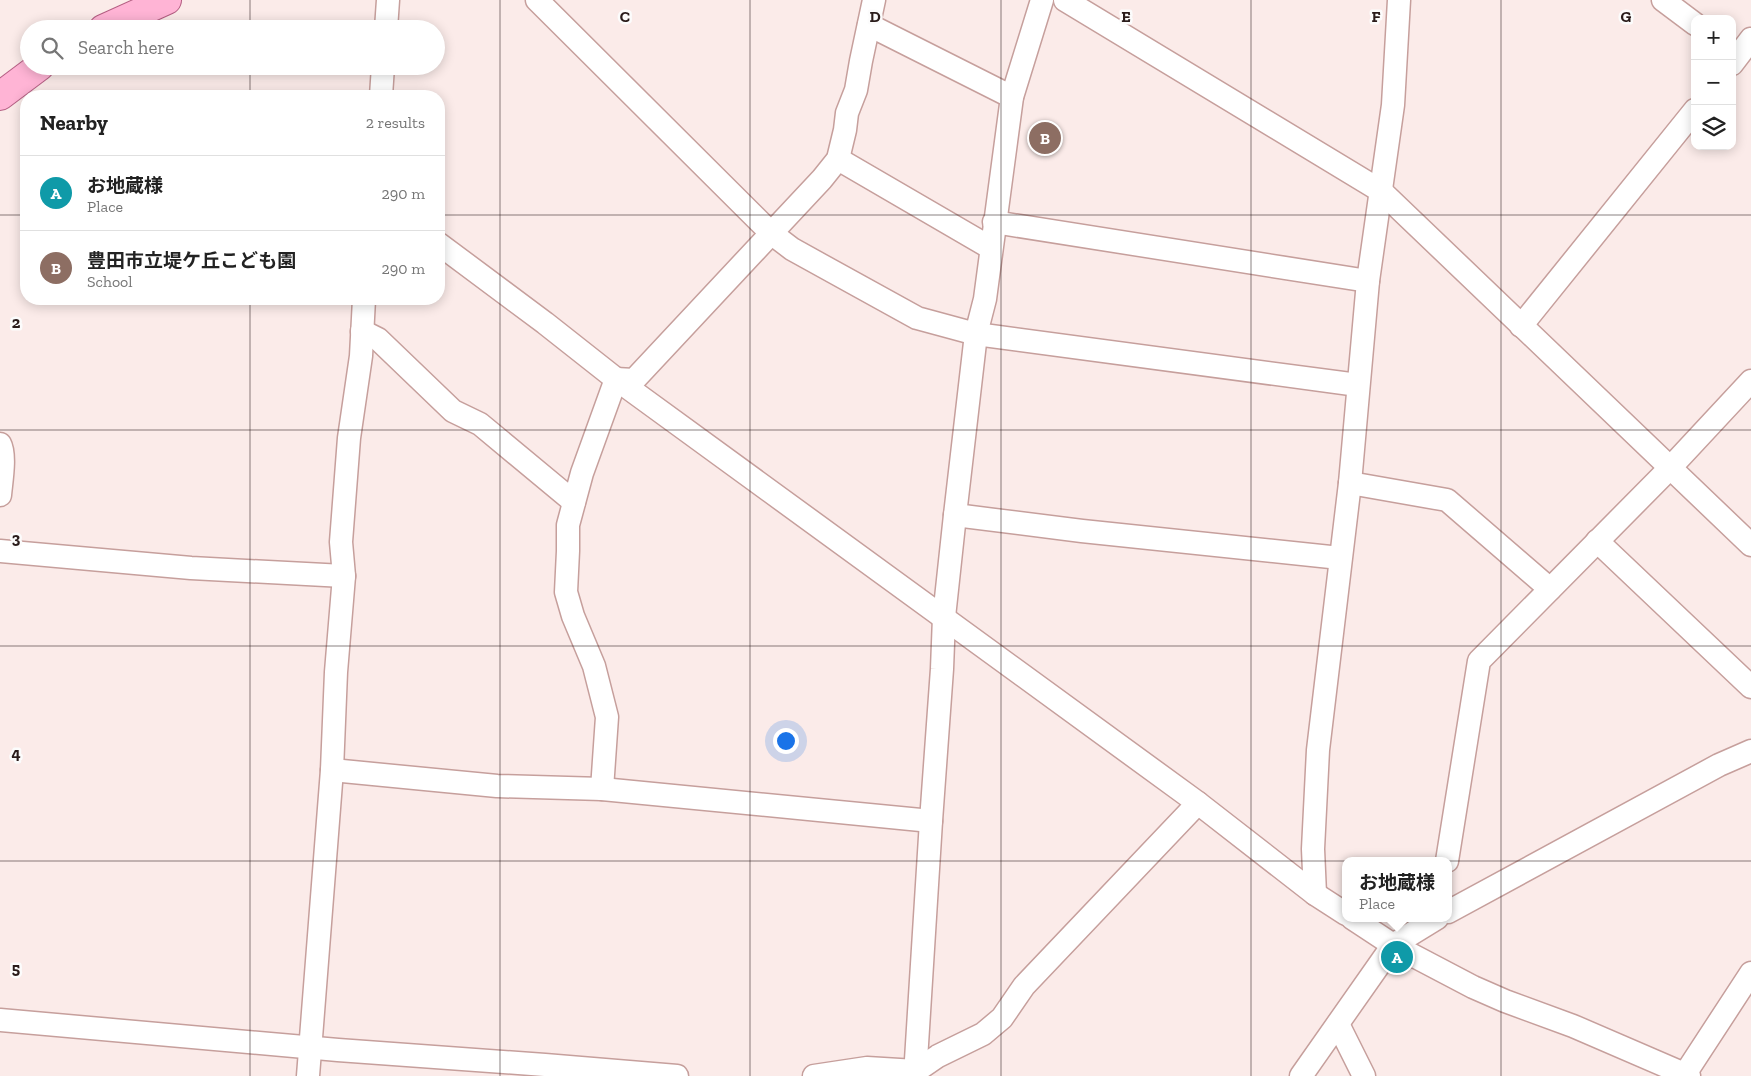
<!DOCTYPE html>
<html lang="en">
<head>
<meta charset="utf-8">
<style>
  body { margin:0; font-family:"Zilla Slab","Noto Sans JP",serif; background:#f6f6f6; color:#222 }
  .controls { position:absolute; right:15px; top:15px; display:grid; overflow:hidden; border-radius:10px; box-shadow:0 2px 12px #0003 }
  .controls button { width:45px; height:45px; display:grid; place-items:center; padding:0; border:0; border-bottom:1px solid #e0e0e0; background:#fff; color:#222; font:25px sans-serif }
  .you { position:absolute; left:785px; top:740px; width:18px; height:18px; margin:-12px; border:4px solid #fff; border-radius:50%; background:#1a73e8; box-shadow:0 0 0 8px #1a73e833 }
  .badge { display:grid; place-items:center; width:32px; height:32px; border-radius:50%; background:#111827; color:#fff; font-size:16px; font-weight:700 }
  .pin { position:absolute; translate:-50% -50%; border:2px solid #fff; box-shadow:0 1px 5px #0006 }
  .popup { position:absolute; left:1342px; top:857px; width:110px; height:65px; box-sizing:border-box; display:grid; place-content:center; border-radius:10px; background:#fff; filter:drop-shadow(0 1px 4px #0005); font-size:16px; white-space:nowrap; color:#767676 }
  .popup b { font-size:19px; color:#222 }
  .popup::after { content:''; position:absolute; left:50%; top:100%; margin-left:-10px; border:10px solid transparent; border-top-color:#fff }
  .list { margin:0; padding:0; list-style:none }
  h2 { display:flex; justify-content:space-between; align-items:center; height:65px; margin:0; padding:0 20px; font-size:21px }
  h2 small { font-size:16px; font-weight:400; color:#767676 }
  .list li { display:grid; grid-template-columns:32px 1fr auto; gap:15px; align-items:center; box-sizing:border-box; height:75px; padding:0 20px; border-top:1px solid #e0e0e0 }
  .list b { display:block; font-size:19px; white-space:nowrap }
  .list p { margin:0; font-size:16px; white-space:nowrap; color:#767676 }
  .list em { font-size:16px; font-style:normal; color:#767676 }
  .icon { flex:none; width:28px; height:28px; fill:none; stroke:currentColor; stroke-width:2; stroke-linecap:round; stroke-linejoin:round }
  .map { position:relative; flex:none; width:1751px; height:1076px; overflow:hidden }
  .search { position:absolute; background:#fff; box-shadow:0 2px 12px #0003; left:20px; top:20px; width:425px; height:55px; display:flex; align-items:center; gap:12px; box-sizing:border-box; padding:0 18px; border-radius:28px; color:#767676; font-size:19px }
  .panel { position:absolute; background:#fff; box-shadow:0 2px 12px #0003; left:20px; top:90px; width:425px; height:215px; border-radius:20px }
  .map>svg:first-child { display:block }
</style>
</head>
<body>
<div class="map">
<svg width="1751" height="1076" viewBox="0 0 1751 1076">
  <rect width="100%" height="100%" fill="#fbebe9"/>
  <g fill="none" stroke-linecap="round" stroke-linejoin="round">
    <!-- minor casing -->
    <g stroke="#c69f9c" stroke-width="25">
      <g id="minor">
        <polyline points="537,0 771,233 792,249 917,318 976,334 1358,385"/>
        <polyline points="1065,0 1381,191 1751,545"/>
        <polyline points="1663,0 1695,24"/>
        <polyline points="869,25 1012,97"/>
        <polyline points="386,29 388,0"/>
        <polyline points="1732,64 1751,39"/>
        <polyline points="381,96 383,66"/>
        <polyline points="838,159 991,248"/>
        <polyline points="994,222 1368,281"/>
        <polyline points="439,244 545,323 616,379 1198,803 1315,894 1346,914"/>
        <polyline points="1521,326 1695,110"/>
        <polyline points="362,331 378,339 453,411 480,424 574,502"/>
        <polyline points="616,379 634,380 822,179 838,159 845,130 847,113 856,90 861,61 874,0"/>
        <path d="M0 444C6 455 1 483 0 495"/>
        <polyline points="1350,483 1447,500 1550,589"/>
        <polyline points="955,515 1082,531 1340,558"/>
        <polyline points="1597,541 1751,687"/>
        <polyline points="0,551 191,568 344,576"/>
        <polyline points="332,770 497,786 602,789 931,821"/>
        <polyline points="602,789 607,717 594,666 573,616 566,592 568,551 568,525 582,473 616,379"/>
        <polyline points="1447,861 1479,661 1670,468 1751,381"/>
        <polyline points="1315,894 1313,849 1318,750 1350,483 1368,281 1393,105 1399,0"/>
        <polyline points="1448,912 1719,765 1751,751"/>
        <polyline points="1352,918 1393,945 1473,987 1505,1001 1573,1026 1689,1076"/>
        <polyline points="0,1020 338,1050 545,1065 677,1076"/>
        <polyline points="1338,1024 1364,1076"/>
        <polyline points="1685,1074 1751,973"/>
        <polyline points="308,1076 332,770 336,672 344,576 341,542 349,438 361,356 364,299"/>
        <polyline points="814,1076 867,1068 916,1071 938,1056 983,1034 1002,1018 1024,986 1198,803"/>
        <polyline points="915,1076 931,821 942,669 944,617 955,515 976,334 985,299 1012,97 1042,0"/>
        <polyline points="1301,1076 1393,945 1437,918"/>
      </g>
    </g>
    <!-- major casing -->
    <g stroke="#b45e82" stroke-width="30">
      <g id="major">
        <polyline points="103,29 167,0"/>
        <polyline points="0,96 40,66"/>
      </g>
    </g>
    <!-- minor -->
    <use href="#minor" stroke="#fff" stroke-width="22"/>
    <!-- major -->
    <use href="#major" stroke="#ffb4d5" stroke-width="28"/>
  </g>
  <!-- grid -->
  <path fill="none" stroke="#2a1c1b" stroke-width="1" stroke-opacity="0.55" d="M250 0V29M500 0V1076M750 0V1076M1001 0V1076M1251 0V1076M1501 0V1076M250 66V96M0 215H26M439 215H1751M250 299V1076M0 430H1751M0 646H1751M0 861H1751"/>
  <g font-size="16" text-anchor="middle" font-weight="bold" fill="#2a1c1b" stroke="#fcfcfc" stroke-width="5" stroke-linejoin="round" paint-order="stroke">
    <text x="625" y="22">C</text>
    <text x="875" y="22">D</text>
    <text x="1126" y="22">E</text>
    <text x="1376" y="22">F</text>
    <text x="1626" y="22">G</text>
    <text x="16" y="328">2</text>
    <text x="16" y="544">3</text>
    <text x="16" y="759">4</text>
    <text x="16" y="974">5</text>
  </g>
</svg>
<div class="controls">
<button>+</button>
<button>−</button>
<button><svg class="icon" aria-label="layers" viewBox="0 0 24 24"><path d="M12 4l9 5-9 5-9-5zM3 14l9 5 9-5"/></svg></button>
</div>
<div class="you"></div>
<div class="pin badge" style="left:1397px;top:957px;background:#0f9aa8">A</div>
<div class="popup"><b>お地蔵様</b>Place</div>
<div class="pin badge" style="left:1045px;top:138px;background:#8d6e63">B</div>
<div class="search"><svg class="icon" aria-label="search" viewBox="0 0 24 24"><circle cx="10" cy="10" r="6"/><path d="M15 15l6 6"/></svg>Search here</div>
<section class="panel">
<h2>Nearby<small>2 results</small></h2>
<ul class="list">
<li><span class="badge" style="background:#0f9aa8">A</span><div><b>お地蔵様</b><p>Place</p></div><em>290 m</em></li>
<li><span class="badge" style="background:#8d6e63">B</span><div><b>豊田市立堤ケ丘こども園</b><p>School</p></div><em>290 m</em></li>
</ul>
</section>
</div>
</body>
</html>
